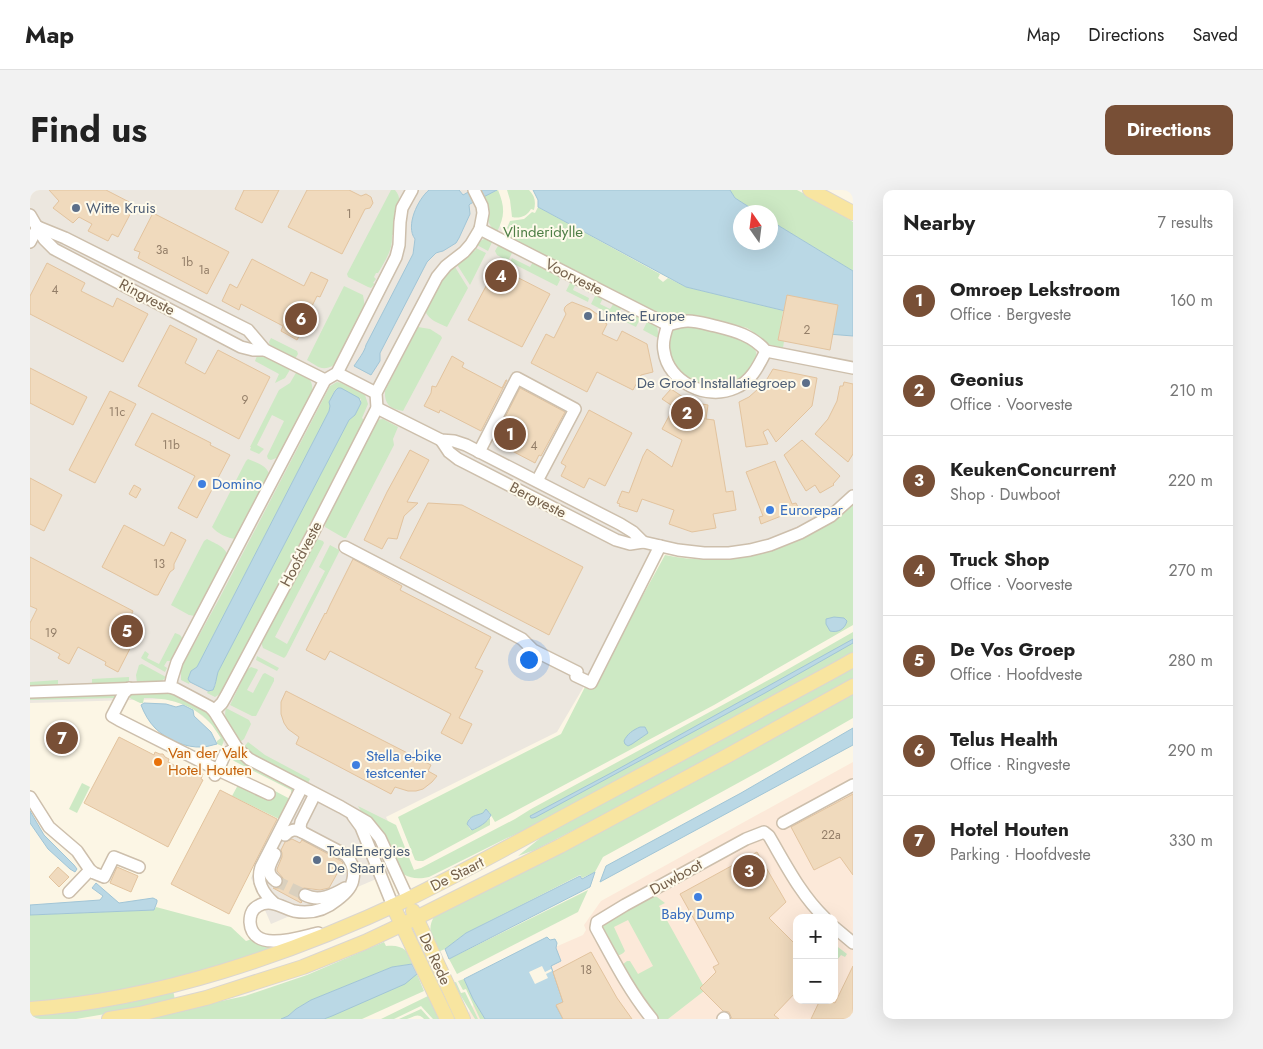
<!DOCTYPE html>
<html lang="en">
<head>
<meta charset="utf-8">
<style>
  body { margin:0; font-family:Jost,sans-serif; background:#f2f2f2; color:#222 }
  .controls { position:absolute; right:15px; bottom:15px; display:grid; overflow:hidden; border-radius:10px; box-shadow:0 5px 20px #0002 }
  .controls button { width:45px; height:45px; display:grid; place-items:center; padding:0; border:0; border-bottom:1px solid #e0e0e0; background:#fff; color:#222; font:25px sans-serif }
  .compass { position:absolute; left:703px; top:15px; width:45px; height:45px; border-radius:50%; background:#fff; box-shadow:0 5px 20px #0002; rotate:346deg }
  .you { position:absolute; left:498px; top:469px; width:18px; height:18px; margin:-12px; border:4px solid #fff; border-radius:50%; background:#1a73e8; box-shadow:0 0 0 8px #1a73e833 }
  .badge { display:grid; place-items:center; width:32px; height:32px; border-radius:50%; background:#784f36; color:#fff; font-size:16px; font-weight:700 }
  .pin { position:absolute; translate:-50% -50%; border:2px solid #fff; box-shadow:0 1px 5px #0006 }
  .list { margin:0; padding:0; list-style:none }
  h2 { display:flex; justify-content:space-between; align-items:center; height:65px; margin:0; padding:0 20px; font-size:21px }
  h2 small { font-size:16px; font-weight:400; color:#767676 }
  .list li { display:grid; grid-template-columns:32px 1fr auto; gap:15px; align-items:center; box-sizing:border-box; height:90px; padding:0 20px; border-top:1px solid #e0e0e0 }
  .list b { display:block; font-size:19px; white-space:nowrap }
  .list p { margin:0; font-size:16px; white-space:nowrap; color:#767676 }
  .list em { font-size:16px; font-style:normal; color:#767676 }
  .map { position:relative; flex:none; width:823px; height:829px; overflow:hidden; border-radius:10px }
  header { display:flex; align-items:center; gap:30px; box-sizing:border-box; height:70px; padding:0 25px; background:#fff; border-bottom:1px solid #e0e0e0 }
  header strong { font-size:24px }
  nav { display:flex; gap:28px; margin-inline-start:auto; font-size:18px }
  .intro { display:flex; align-items:center; justify-content:space-between; box-sizing:border-box; height:120px; padding:0 30px }
  h1 { margin:0; font-size:35px }
  .button { padding:12px 22px; border-radius:10px; background:#784f36; color:#fff; font-size:18px; font-weight:700 }
  main { display:flex; gap:30px; padding:0 30px }
  aside { flex:1; background:#fff; border-radius:10px; box-shadow:0 5px 20px #0002 }
  .map>svg:first-child { display:block }
</style>
</head>
<body>
<header>
<strong>Map</strong>
<nav><a>Map</a><a>Directions</a><a>Saved</a></nav>
</header>
<div class="intro"><h1>Find us</h1><a class="button">Directions</a></div>
<main>
<div class="map">
<svg width="823" height="829" viewBox="0 0 823 829">
  <rect width="100%" height="100%" fill="#fcf6e5"/>
  <!-- commercial -->
  <path fill="#fce9d9" fill-rule="evenodd" d="M823 572V829H435L461 785 553 745 556 740 554 735 571 711ZM767 728H804V810H767Z"/>
  <!-- industrial -->
  <polygon fill="#ece7df" points="0,0 454,0 474,45 605,113 643,128 657,125 665,125 717,138 724,142 733,151 734,90 823,109 823,307 800,328 725,362 633,362 527,542 356,627 379,675 241,734 221,688 266,602 202,569 184,536 160,516 135,509 0,513"/>
  <!-- green -->
  <g fill="#cde9c4">
    <path d="M361 0H365C374 11 366 16 365 27 364 33 364 38 365 44L362 45C363 60 355 71 348 83H346L344 87 346 89 343 93 345 94 341 98 338 97 318 87 317 84Z"/>
    <path d="M468 0C475 17 475 26 467 42 453 33 460 20 453 6Z"/>
    <path d="M477 0H499C505 6 506 12 504 20L501 19C497 26 490 29 482 27L480 10Z"/>
    <polygon points="700,0 767,0 799,17 823,32 823,81 741,31 740,22 727,22 705,8"/>
    <path d="M508 17 630 84 628 88 633 92 638 88 656 97 732 115 753 121 748 150 754 151 753 158C733 156 732 147 717 138L665 125C653 125 642 130 631 126L474 45 480 31 494 29 502 22 505 23Z"/>
    <polygon points="454,49 463,50 458,61 445,54"/>
    <polygon points="469,54 483,61 478,71 467,65 465,61"/>
    <polygon points="446,58 456,63 440,95 426,73 442,60 445,61"/>
    <polygon points="482,68 500,77 503,72 527,83 530,90 527,96 480,72"/>
    <path d="M425 77 438 98 417 137C408 133 399 130 395 121L414 85Z"/>
    <polygon points="543,91 546,93 543,100 559,108 558,112 536,101 540,93"/>
    <path d="M314 96 333 105 335 117 304 175C292 182 287 176 277 170Z"/>
    <polygon points="566,104 573,108 570,114 580,119 584,113 589,116 591,119 586,127 561,114"/>
    <polygon points="600,122 610,126 610,129 606,137 594,131 598,123"/>
    <polygon points="619,131 627,137 629,148 626,147 613,140 617,132"/>
    <path d="M661 135C673 138 686 141 698 144 703 145 709 146 713 148 757 171 683 224 648 179 643 173 638 164 638 155 637 150 640 145 641 140L646 137Z"/>
    <path d="M388 137 400 139 411 146 412 148 373 221C360 219 354 214 355 201Z"/>
    <polygon points="241,148 267,161 268,164 265,169 240,156 239,152"/>
    <polygon points="226,162 261,178 255,188 245,193 249,184 225,171 227,166"/>
    <path d="M267 181C277 186 284 190 282 202L249 267 241 270 238 269 237 266 254 231 242 225 227 255 234 259 229 264 220 260 221 257H220L249 200 260 193Z"/>
    <polygon points="307,192 311,193 335,205 338,214 332,228 334,230 195,498 193,502 185,507 177,503 178,501 182,501 186,494 186,490 188,482 319,230 325,225 331,213 331,209 305,200 299,212 300,216 299,221 167,477 161,481 158,489 160,492 159,494 151,490 151,478 188,411 300,196"/>
    <polygon points="353,229 368,237 363,249 364,255 316,348 314,348 295,337 296,329 347,230"/>
    <path d="M218 269C230 274 237 275 241 288L206 349C197 348 188 344 182 337L216 271Z"/>
    <path d="M823 313V435L684 515 465 632 459 622 454 623 439 629 437 634 440 639 442 640 452 635 460 628V635L393 671H388L385 670 368 627 531 544 556 495 573 478 635 365C688 376 746 367 793 337 804 330 813 322 823 313Z"/>
    <path d="M177 349C186 354 197 357 198 368L165 426 159 425 141 415 174 351Z"/>
    <polygon points="287,349 293,351 294,353 245,447 257,454 295,381 289,377 300,355 309,360 309,362 256,466 254,468 233,458 232,455 232,450 285,350"/>
    <path d="M823 442V462L811 470 502 637 475 649 399 687C389 689 382 689 373 684L348 636 331 621 328 616 366 635 384 680 391 678 485 629 501 619 746 486Z"/>
    <polygon points="145,443 150,445 153,449 152,453 150,452 140,471 137,471 134,476 137,478 135,482 114,470 111,468 115,461 119,464 117,468 129,474"/>
    <polygon points="227,466 249,478 247,481 226,470"/>
    <polygon points="112,474 136,487 131,492 107,493 106,485 109,475"/>
    <path d="M823 475V488C720 550 612 605 505 660L488 666 514 645Z"/>
    <polygon points="221,477 227,479 228,480 217,500 223,503 233,484 235,483 244,488 244,491 226,526 222,526 200,515 217,480"/>
    <polygon points="99,487 99,494 62,494 62,489"/>
    <polygon points="28,490 28,495 27,497 0,498 0,492"/>
    <path d="M823 500V528L739 576 573 667 565 682 552 688 550 685 436 743 415 759 408 762C402 747 396 739 405 725Z"/>
    <path d="M102 503H143L151 509 179 524 194 545V550L192 556 187 554V551L191 548C188 544 185 539 182 535 166 515 138 507 114 508L113 513H110L100 508 97 505Z"/>
    <polygon points="83,504 85,505 85,508 0,510 0,507"/>
    <path d="M196 518 219 530 221 534 214 549 210 552C203 542 192 531 196 518Z"/>
    <polygon points="218,552 235,565 280,589 278,593 275,593 225,567 214,557"/>
    <polygon points="204,566 209,567 219,575 262,598 266,604 251,630 202,606 208,595 238,610 243,600 262,610 261,600 204,571 200,567"/>
    <polygon points="52,593 60,597 47,623 39,619"/>
    <polygon points="558,700 548,722 427,784 419,769"/>
    <path d="M623 706 627 707 635 713 629 716 673 795 674 801 638 829H626L592 775 597 771H600L608 784 623 776 598 730 584 737 595 761C593 764 589 766 586 765L571 735Z"/>
    <polygon points="126,717 201,737 216,751 222,749 231,755 244,758 147,789 95,800 22,811 0,813 0,725 124,720"/>
    <path d="M354 752 356 756C371 754 380 760 382 774L362 777 281 810 266 819 258 826 251 829H107L215 806 277 785Z"/>
    <polygon points="804,754 817,764 815,767 811,765 804,774"/>
    <polygon points="387,784 394,801 332,829 294,829"/>
    <polygon points="434,789 443,809 455,829 450,829 436,799 433,800 428,791"/>
    <polygon points="426,792 431,803 435,802 448,829 445,829 423,793"/>
    <polygon points="143,800 145,810 93,821 46,829 0,829 0,824"/>
    <polygon points="400,805 410,829 403,829 391,816 364,829 351,829"/>
    <path d="M391 819 400 829H394C388 822 384 827 377 829 375 829 371 829 369 829Z"/>
  </g>
  <!-- water -->
  <g fill="#bad8e5" stroke="#a1c5d6">
    <path d="M399 0H429L433 5 442 0H467L440 14 439 15 440 24 429 48 426 53 413 61 409 62 406 63 397 72 350 163V171L341 185 324 176C328 170 335 161 336 155L383 64 385 49C375 36 388 9 399 0Z"/>
    <polygon points="503,0 700,0 705,8 727,22 710,22 710,52 740,52 741,31 823,81 823,146 798,144 776,126 656,97 508,17 508,10"/>
    <path d="M308 198H311L329 208 331 213 325 225 319 230 188 482C186 489 186 494 183 500L178 501 160 492 158 489 161 481 167 477 299 221 300 216 299 212 305 201Z"/>
    <path d="M804 427 814 428 817 431C815 439 808 443 800 441L796 434V429Z"/>
    <polygon points="823,449 823,453 735,503 506,627 503,628 501,628 500,626 502,625 581,583"/>
    <path d="M114 513 136 514 146 517 153 515 163 520 164 526 181 542 187 554C182 555 177 557 172 557 156 558 137 550 125 538 119 532 114 523 111 515Z"/>
    <path d="M610 537H615L618 543 602 554 598 556 595 554 594 551C597 544 603 540 610 537Z"/>
    <polygon points="823,538 823,555 570,692 576,676 711,603"/>
    <path d="M456 619 461 625C457 633 449 637 442 640L437 634C440 625 446 626 453 623Z"/>
    <polygon points="0,621 14,645 44,675 47,679 45,682 40,679 18,659 0,633"/>
    <polygon points="565,682 560,697 419,769 415,759 436,743 550,686 552,689"/>
    <polygon points="66,693 89,713 123,708 127,710 127,712 124,720 0,725 0,715 70,710 73,706 62,698"/>
    <polygon points="517,747 520,750 525,749 527,753 526,758 531,771 521,776 533,812 526,816 533,829 455,829 443,809 434,789"/>
    <polygon points="382,774 387,784 375,794 302,826 294,829 251,829 258,826 266,819 281,810 362,777"/>
  </g>
  <!-- pier -->
  <polygon fill="#fcf6e5" points="512,776 515,782 521,779 522,781 516,784 518,788 505,794 499,782"/>
  <!-- building -->
  <g fill="#f0dabd" stroke="#e2c39e">
    <polygon points="19,0 76,0 105,15 88,47 82,44 78,51 58,41 62,34 49,27 43,33 23,18 29,11"/>
    <polygon points="214,0 249,0 232,33 205,19"/>
    <polygon points="277,0 319,0 331,6 336,4 341,7 343,13 340,18 335,19 312,64 258,37"/>
    <polygon points="123,23 199,62 177,104 108,68 110,62 104,60"/>
    <polygon points="222,69 274,96 281,82 298,90 290,107 287,106 274,132 276,133 267,150 251,141 253,136 211,114 209,120 192,111 200,94 207,98"/>
    <polygon points="17,73 55,93 51,101 83,117 87,108 118,124 93,172 0,124 0,106"/>
    <polygon points="468,73 473,75 475,81 520,104 492,157 438,130 462,85 460,79 462,74"/>
    <polygon points="757,105 808,115 800,160 748,150"/>
    <polygon points="542,112 560,119 571,127 569,129 577,134 572,144 587,151 592,141 617,154 623,182 611,185 603,200 567,182 557,202 501,173 516,144 524,148 536,124 534,120 535,117 537,115"/>
    <polygon points="140,135 167,149 155,173 175,184 188,160 240,187 209,249 108,196"/>
    <polygon points="422,166 434,173 432,177 472,198 476,190 477,190 451,241 410,220 409,223 394,216 401,203 402,196 406,197"/>
    <polygon points="0,178 57,207 43,235 0,213"/>
    <polygon points="743,179 787,188 782,216 746,252 738,239 733,242 738,254 716,257 709,212 719,207 728,199 737,189"/>
    <polygon points="814,192 823,194 823,264 818,272 785,244 798,229 807,211 810,196 813,196"/>
    <polygon points="490,198 535,222 511,266 509,265 505,273 463,251"/>
    <polygon points="641,199 656,209 666,213 678,215 676,229 684,230 696,302 703,301 706,320 683,324 686,338 662,342 639,334 644,320 612,309 607,322 589,316 590,314 587,313 592,301 599,303 613,266 617,259 642,277 652,250 632,239 644,217 632,209"/>
    <polygon points="80,201 106,214 65,293 39,280"/>
    <polygon points="559,220 602,243 575,296 559,288 554,298 531,286 536,276 531,273"/>
    <polygon points="122,223 181,253 180,255 200,265 167,328 148,318 165,286 105,255"/>
    <polygon points="772,250 810,286 803,294 804,295 790,303 785,295 776,301 754,265"/>
    <polygon points="380,260 399,270 377,312 388,313 374,326 367,349 358,348 352,359 334,350 357,302"/>
    <polygon points="745,271 762,314 766,313 769,319 731,334 729,327 733,326 716,282"/>
    <polygon points="0,288 32,305 14,341 0,334"/>
    <polygon points="104,295 111,299 106,308 99,304"/>
    <polygon points="398,313 432,315 553,377 519,445 370,368"/>
    <polygon points="94,335 134,356 141,342 156,350 144,374 144,379 140,382 128,405 125,405 72,377"/>
    <polygon points="0,367 103,421 99,430 111,437 88,482 75,475 76,472 48,457 39,474 28,468 30,464 0,448 0,433 7,419 0,416"/>
    <polygon points="323,369 372,396 370,400 461,447 445,478 453,481 429,528 442,534 432,554 411,543 421,524 300,461 295,470 276,460 295,423 296,424 300,415"/>
    <polygon points="256,501 401,575 398,581 407,586 402,592 393,599 386,601 378,601 365,597 361,604 266,554 269,547 258,539 254,533 251,524 251,512"/>
    <polygon points="89,547 124,565 125,562 130,564 133,564 135,567 139,569 138,572 159,583 162,578 173,584 171,589 173,590 138,657 54,613"/>
    <polygon points="190,600 247,629 199,724 141,694"/>
    <polygon points="823,604 823,685 810,667 784,680 761,637"/>
    <polygon points="262,649 270,653 272,650 311,671 313,673 299,698 290,700 274,698 270,700 268,706 269,709 272,712 271,713 243,698 249,698 253,693 253,688 247,681 247,679 252,667 252,663 251,660 255,652"/>
    <polygon points="727,662 756,712 739,728 767,756 767,801 744,825 749,829 702,829 699,822 693,821 670,798 686,782 683,777 689,774 650,704"/>
    <polygon points="28,677 39,687 29,697 19,687"/>
    <polygon points="87,677 108,686 101,702 80,693"/>
    <polygon points="561,762 587,808 602,829 533,829 526,815 533,812 523,782"/>
    <polygon points="823,776 823,829 781,829 790,810 798,810 805,813"/>
  </g>
  <g fill="none" stroke-linecap="round" stroke-linejoin="round">
    <!-- minor-tunnel -->
    <polyline stroke="#dad0be" stroke-width="11" stroke-dasharray="11 5.5" stroke-linecap="butt" points="246,691 275,705"/>
    <!-- minor casing -->
    <g stroke="#cdbfac" stroke-width="14">
      <g id="minor">
        <polyline points="0,25 14,49 24,59 211,157 223,160 235,160"/>
        <polyline points="8,37 35,48 218,140 235,160 295,190"/>
        <path d="M450 39 638 135C645 133 651 131 658 131 667 131 676 134 685 136 705 141 722 145 736 161L823 178"/>
        <polyline points="0,52 8,37"/>
        <path d="M638 135C635 143 632 152 634 161 638 192 677 211 705 198 721 192 729 175 736 161"/>
        <polyline points="307,183 346,203"/>
        <polyline points="347,218 411,250 424,251 436,255 590,334 603,342 613,352"/>
        <polyline points="411,250 419,262 428,269 586,350 600,354 613,352 648,360 674,363 699,363 720,360 740,355 770,343 801,326 823,306"/>
        <polyline points="449,262 487,188 545,219 507,291"/>
        <polyline points="315,357 492,449 503,460 547,482 546,486 561,493 630,356"/>
        <polyline points="99,498 94,503 82,526 89,530 188,580 195,564 207,558"/>
        <polyline points="0,502 140,497"/>
        <polyline points="184,521 192,513 196,506 284,341 347,218 346,203 407,87 416,76 434,62 441,54 450,39 453,23 452,16 444,0"/>
        <polyline points="185,585 188,580 239,604"/>
        <path d="M285 604 271 632 270 637 272 642 316 665C322 672 325 680 323 689 322 698 314 705 307 710 295 720 280 724 264 721 253 718 240 708 228 716 222 719 220 725 220 732 222 764 270 747 288 743"/>
        <polyline points="0,607 19,637 47,661 60,680 64,683 74,687 84,667 109,677"/>
        <polyline points="323,626 331,637 363,716"/>
        <polyline points="753,633 823,595"/>
        <path d="M255 645C260 640 265 638 272 642"/>
        <path d="M245 664C240 675 234 682 246 691"/>
        <polyline points="39,702 60,680"/>
        <path d="M275 705C289 712 303 705 315 698"/>
        <polyline points="378,709 350,648 337,632 311,617 219,569 207,558 184,521 180,517 146,499 140,497 142,488 147,472 295,190 307,183 366,67 369,55 370,32 372,18 382,0"/>
        <path d="M244 713C233 703 226 692 231 677L272 597"/>
        <polyline points="804,737 823,753"/>
        <path d="M622 829C599 801 583 769 566 738L567 732 595 715 716 649 734 642 739 646C756 675 771 705 795 728"/>
        <polyline points="693,829 694,828"/>
      </g>
    </g>
    <!-- major casing -->
    <g stroke="#dbd6d0" stroke-width="16">
      <g id="major">
        <polyline points="780,0 823,23"/>
        <polyline points="363,716 417,829"/>
        <polyline points="383,721 433,829"/>
        <path d="M0 819C127 810 261 764 376 710 444 677 510 639 576 604 632 574 688 544 744 513 770 499 797 485 823 470"/>
        <polyline points="79,829 110,824 176,808 273,777 335,752 386,728 530,656 697,566 823,496"/>
      </g>
    </g>
    <!-- minor -->
    <use href="#minor" stroke="#fff" stroke-width="11"/>
    <!-- major -->
    <use href="#major" stroke="#f8e5a0" stroke-width="14"/>
  </g>
  <!-- markers -->
  <g fill="#5c6f8a" stroke="#fefaeb" stroke-width="2">
    <circle cx="46" cy="18" r="5"/>
    <circle cx="558" cy="126" r="5"/>
    <circle cx="776" cy="193" r="5"/>
    <circle cx="287" cy="670" r="5"/>
  </g>
  <g fill="#3f7fe0" stroke="#fefaeb" stroke-width="2">
    <circle cx="172" cy="294" r="5"/>
    <circle cx="740" cy="320" r="5"/>
    <circle cx="326" cy="575" r="5"/>
    <circle cx="668" cy="707" r="5"/>
  </g>
  <circle fill="#e8710a" stroke="#fefaeb" stroke-width="2" cx="128" cy="572" r="5"/>
  <g text-anchor="middle" dominant-baseline="central" stroke-width="4" stroke-linejoin="round" paint-order="stroke">
    <!-- number labels -->
    <g font-size="12" fill="#937e68">
      <text x="319" y="24">1</text>
      <text x="132" y="60">3a</text>
      <text x="157" y="72">1b</text>
      <text x="174" y="80">1a</text>
      <text x="25" y="100">4</text>
      <text x="777" y="140">2</text>
      <text x="215" y="210">9</text>
      <text x="87" y="222">11c</text>
      <text x="141" y="255">11b</text>
      <text x="504" y="256">4</text>
      <text x="129" y="374">13</text>
      <text x="21" y="443">19</text>
      <text x="801" y="645">22a</text>
      <text x="556" y="780">18</text>
    </g>
    <!-- service labels -->
    <g font-size="15" fill="#4e5e75" stroke="#fefaeb" text-anchor="start">
      <text x="56" y="18">Witte Kruis</text>
      <text x="568" y="126">Lintec Europe</text>
      <text x="766" y="193" text-anchor="end">De Groot Installatiegroep</text>
      <text x="297" y="661">TotalEnergies<tspan x="297" dy="17">De Staart</tspan></text>
    </g>
    <!-- park labels -->
    <g font-size="15" fill="#4e7f46" stroke="#fefaeb">
      <text x="513" y="42">Vlinderidylle</text>
    </g>
    <!-- street labels -->
    <g font-size="15" fill="#74604b" stroke="#fefaeb">
      <text transform="translate(544 87) rotate(27)">Voorveste</text>
      <text transform="translate(117 107) rotate(28)">Ringveste</text>
      <text transform="translate(508 310) rotate(27)">Bergveste</text>
      <text transform="translate(271 364) rotate(-62)">Hoofdveste</text>
      <text transform="translate(427 684) rotate(-27)">De Staart</text>
      <text transform="translate(646 687) rotate(-29)">Duwboot</text>
      <text transform="translate(405 769) rotate(65)">De Rede</text>
    </g>
    <!-- shop labels -->
    <g font-size="15" fill="#366cbe" stroke="#fefaeb" text-anchor="start">
      <text x="182" y="294">Domino</text>
      <text x="750" y="320">Eurorepar</text>
      <text x="336" y="566">Stella e-bike<tspan x="336" dy="17">testcenter</tspan></text>
      <text x="668" y="724" text-anchor="middle">Baby Dump</text>
    </g>
    <!-- food labels -->
    <g font-size="15" fill="#c56008" stroke="#fefaeb" text-anchor="start">
      <text x="138" y="563">Van der Valk<tspan x="138" dy="17">Hotel Houten</tspan></text>
    </g>
  </g>
</svg>
<div class="controls">
<button>+</button>
<button>−</button>
</div>
<svg class="compass" viewBox="-18 -18 36 36"><path d="M0-13l5 13h-10z" fill="#e53935"/><path d="M0 13l5-13h-10z" fill="#767676"/></svg>
<div class="you"></div>
<div class="pin badge" style="left:480px;top:244px">1</div>
<div class="pin badge" style="left:657px;top:223px">2</div>
<div class="pin badge" style="left:719px;top:681px">3</div>
<div class="pin badge" style="left:471px;top:86px">4</div>
<div class="pin badge" style="left:97px;top:441px">5</div>
<div class="pin badge" style="left:271px;top:129px">6</div>
<div class="pin badge" style="left:32px;top:548px">7</div>
</div>
<aside>
<h2>Nearby<small>7 results</small></h2>
<ul class="list">
<li><span class="badge">1</span><div><b>Omroep Lekstroom</b><p>Office · Bergveste</p></div><em>160 m</em></li>
<li><span class="badge">2</span><div><b>Geonius</b><p>Office · Voorveste</p></div><em>210 m</em></li>
<li><span class="badge">3</span><div><b>KeukenConcurrent</b><p>Shop · Duwboot</p></div><em>220 m</em></li>
<li><span class="badge">4</span><div><b>Truck Shop</b><p>Office · Voorveste</p></div><em>270 m</em></li>
<li><span class="badge">5</span><div><b>De Vos Groep</b><p>Office · Hoofdveste</p></div><em>280 m</em></li>
<li><span class="badge">6</span><div><b>Telus Health</b><p>Office · Ringveste</p></div><em>290 m</em></li>
<li><span class="badge">7</span><div><b>Hotel Houten</b><p>Parking · Hoofdveste</p></div><em>330 m</em></li>
</ul>
</aside>
</main>
</body>
</html>
